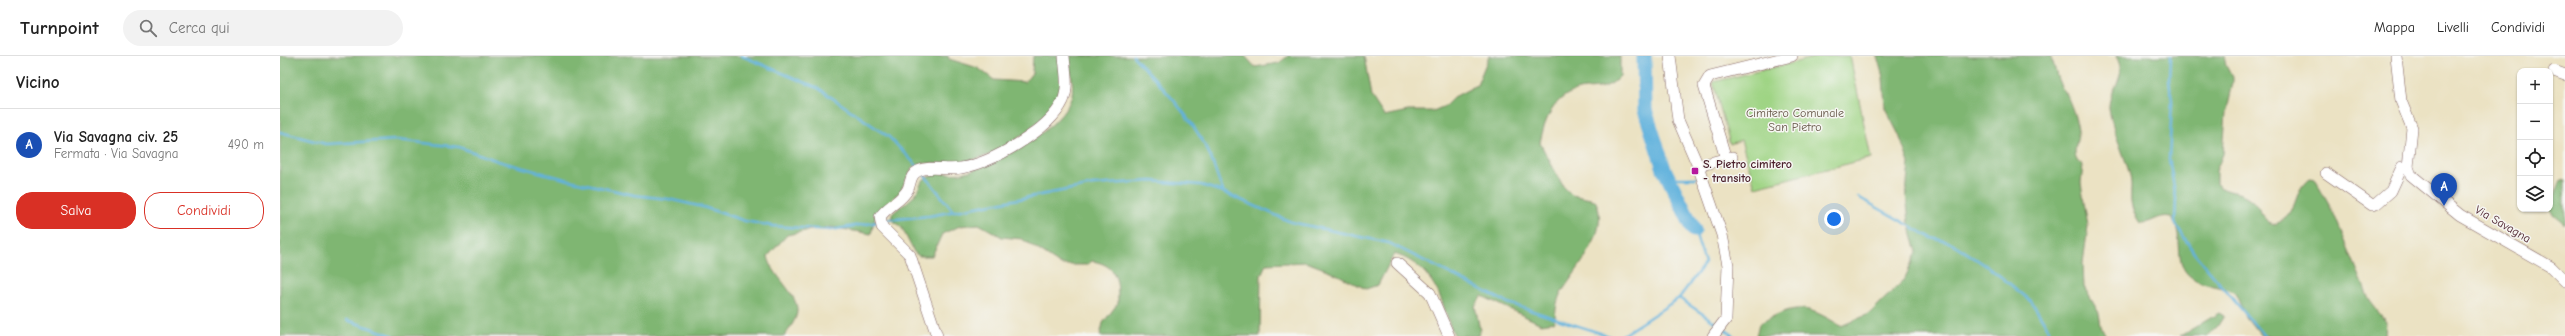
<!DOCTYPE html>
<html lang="it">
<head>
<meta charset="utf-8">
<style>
  body { margin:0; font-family:"Comic Neue",sans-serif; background:#f2f2f2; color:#222 }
  .controls { position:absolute; right:12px; top:12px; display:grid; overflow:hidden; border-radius:8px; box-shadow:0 1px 3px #0004 }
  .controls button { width:36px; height:36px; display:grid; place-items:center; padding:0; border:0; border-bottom:1px solid #e0e0e0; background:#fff; color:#222; font:20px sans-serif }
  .you { position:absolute; left:1554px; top:163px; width:14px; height:14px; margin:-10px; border:3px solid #fff; border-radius:50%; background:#1a73e8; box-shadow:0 0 0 6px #1a73e833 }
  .badge { display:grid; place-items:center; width:26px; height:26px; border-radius:50%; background:#d93025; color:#fff; font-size:13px; font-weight:700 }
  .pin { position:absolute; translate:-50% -33px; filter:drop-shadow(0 1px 2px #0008) }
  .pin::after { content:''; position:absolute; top:21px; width:14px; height:12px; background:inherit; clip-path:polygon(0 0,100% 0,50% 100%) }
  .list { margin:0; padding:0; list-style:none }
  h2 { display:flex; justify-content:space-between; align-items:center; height:52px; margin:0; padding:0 16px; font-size:17px }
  h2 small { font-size:13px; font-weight:400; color:#767676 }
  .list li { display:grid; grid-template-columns:26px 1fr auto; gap:12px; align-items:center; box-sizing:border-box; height:72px; padding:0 16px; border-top:1px solid #e0e0e0 }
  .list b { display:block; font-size:15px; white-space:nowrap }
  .list p { margin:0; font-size:13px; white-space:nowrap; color:#767676 }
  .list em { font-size:13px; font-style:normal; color:#767676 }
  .actions { display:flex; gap:8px; padding:12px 16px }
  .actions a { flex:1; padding:9px 0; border:1px solid #d93025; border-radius:16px; text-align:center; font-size:14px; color:#d93025 }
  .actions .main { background:#d93025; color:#fff }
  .icon { flex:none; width:22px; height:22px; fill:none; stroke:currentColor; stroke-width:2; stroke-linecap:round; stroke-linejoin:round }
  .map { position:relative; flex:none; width:2285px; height:280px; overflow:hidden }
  header { display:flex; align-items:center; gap:24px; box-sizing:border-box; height:56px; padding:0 20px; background:#fff; border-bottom:1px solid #e0e0e0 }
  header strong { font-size:19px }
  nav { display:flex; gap:22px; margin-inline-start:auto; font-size:14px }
  .search { width:280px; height:36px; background:#f2f2f2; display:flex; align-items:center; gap:10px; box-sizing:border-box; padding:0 14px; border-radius:22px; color:#767676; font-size:15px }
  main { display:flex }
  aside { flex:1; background:#fff }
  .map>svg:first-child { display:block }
</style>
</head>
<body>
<header>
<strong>Turnpoint</strong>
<div class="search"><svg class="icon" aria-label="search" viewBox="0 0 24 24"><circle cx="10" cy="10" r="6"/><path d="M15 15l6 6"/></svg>Cerca qui</div>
<nav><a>Mappa</a><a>Livelli</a><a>Condividi</a></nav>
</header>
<main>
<aside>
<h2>Vicino<small></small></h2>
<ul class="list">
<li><span class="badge" style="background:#1a4fb4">A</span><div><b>Via Savagna civ. 25</b><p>Fermata · Via Savagna</p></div><em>490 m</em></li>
</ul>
<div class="actions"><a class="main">Salva</a><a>Condividi</a></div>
</aside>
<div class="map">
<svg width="2285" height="280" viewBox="0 0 2285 280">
  <rect width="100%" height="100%" fill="#f6f6f2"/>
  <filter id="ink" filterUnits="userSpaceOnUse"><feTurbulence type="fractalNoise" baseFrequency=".025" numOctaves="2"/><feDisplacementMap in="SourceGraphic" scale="8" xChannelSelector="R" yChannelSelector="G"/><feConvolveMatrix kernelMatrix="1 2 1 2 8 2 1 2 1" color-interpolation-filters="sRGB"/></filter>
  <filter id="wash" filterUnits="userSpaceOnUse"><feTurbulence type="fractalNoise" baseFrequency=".012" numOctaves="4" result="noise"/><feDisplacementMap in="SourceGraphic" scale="16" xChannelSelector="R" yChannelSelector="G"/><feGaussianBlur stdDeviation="0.9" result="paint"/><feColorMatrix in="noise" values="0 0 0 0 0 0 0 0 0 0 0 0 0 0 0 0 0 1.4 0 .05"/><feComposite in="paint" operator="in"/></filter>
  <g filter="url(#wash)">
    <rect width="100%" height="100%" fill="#ebe2c3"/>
    <!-- green -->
    <polygon fill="#9fd484" stroke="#747a58" points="1541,0 1570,0 1591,102 1475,131 1461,84 1450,88 1433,26"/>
    <!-- forest -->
    <g fill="#7fb672" stroke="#646a4e">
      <path d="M0 0H668L669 3 698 12 714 24 745 26 752 17 753 0H780L782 36 776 47 764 61 746 77 713 98 676 108 643 107 633 111 619 137 596 158 591 178 551 171 525 175 507 179 488 200C491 219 518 237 517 255 517 263 509 273 505 280H0Z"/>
      <path d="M788 0H965L975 11 999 7 1008 0H1084L1091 40 1104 60 1128 55H1153L1165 50 1174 41 1197 29 1209 0H1340V20C1329 32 1321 32 1306 33 1277 35 1265 60 1260 87L1283 130 1292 139 1315 144C1332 176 1296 212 1280 239 1276 246 1276 257 1274 266L1261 268 1202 240 1195 250 1200 274 1199 280H1175C1170 272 1167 261 1164 251 1156 226 1140 205 1114 198L1098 229 1086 233 1050 215 1026 206 986 208 981 219 980 280H820L823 267 838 247C838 225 838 209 812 205L807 209H781L742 183 722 181 699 168 680 170 662 178 652 200H639L634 196 622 172 612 164V158C618 152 627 147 633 141 639 135 639 126 647 121 659 114 674 120 686 116 716 108 785 72 792 39 794 27 790 12 788 0Z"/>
      <path d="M1597 0H1770C1775 9 1775 17 1779 26 1781 32 1785 37 1788 42 1792 51 1797 65 1798 75 1799 86 1788 100 1803 109L1801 127 1808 170 1803 207 1804 231 1819 257 1821 270 1826 280H1476L1479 268C1516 247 1525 248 1561 270L1589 258 1624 224 1637 196 1629 167 1626 138 1629 107 1619 79 1605 52 1603 21Z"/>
      <path d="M1836 0H1944L1946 10 1953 21V27L1946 57 1943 98 1936 115V128C1947 138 1959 134 1970 143 1980 150 1982 165 1995 168 2020 159 2011 137 2029 123L2035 124 2053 156 2090 245 2106 266 2105 280H1981L1966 261 1955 237C1942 229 1924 231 1911 221 1892 207 1906 182 1891 161 1878 158 1872 168 1860 167 1844 143 1855 137 1849 116 1843 95 1833 76 1829 53 1828 32 1849 24 1836 0Z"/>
      <polygon points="2281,124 2285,125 2285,169 2273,159 2270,153"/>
      <polygon points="1939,257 1944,260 1937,271 1927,280 1900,280"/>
    </g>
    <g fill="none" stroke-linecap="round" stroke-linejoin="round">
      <!-- stream -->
      <g stroke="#62b2dd" stroke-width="2.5">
        <polyline points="462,0 538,32 609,81 639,112"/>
        <path d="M853 0C880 28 910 59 928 95 934 108 937 122 943 135"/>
        <polyline points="1890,0 1889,24 1892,45 1889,103 1896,142 1895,167 1914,197 1984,280"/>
        <polyline points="0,76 46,88 117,84 179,91 218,105 285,123 354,139 388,143 423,151 465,165 492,170 551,174 598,166"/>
        <polyline points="643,117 673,155"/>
        <polyline points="1388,122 1416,122"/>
        <polyline points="1578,141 1652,182 1672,187 1711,213 1751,245 1769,274 1769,280"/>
        <polyline points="605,164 649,160 813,129 871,125 921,129 943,136 1011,166 1109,187 1228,247 1329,280"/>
        <polyline points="1399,242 1439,269"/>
        <polyline points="67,264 114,280"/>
        <polyline points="1443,272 1454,280"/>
        <polyline points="1341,280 1399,242 1425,207 1414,174"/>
      </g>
      <!-- river -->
      <polyline stroke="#62b2dd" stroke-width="15" points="1364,0 1365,54 1384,113 1414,174"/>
    </g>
  </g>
  <g filter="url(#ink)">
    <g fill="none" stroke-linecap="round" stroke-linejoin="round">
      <!-- minor casing -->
      <g stroke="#826360" stroke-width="12">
        <g id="minor">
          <polyline points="1390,0 1398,64 1418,110 1442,179 1448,209 1446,263 1433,280"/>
          <polyline points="2116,0 2121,45 2132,72 2128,111 2131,119 2180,159 2271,211 2285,225"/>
          <polyline points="2274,15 2285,19"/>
          <polyline points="1446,103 1424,30 1430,20 1512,0"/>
          <polyline points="1418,110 1452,101"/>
          <polyline points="2046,117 2092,149 2096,148 2111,135 2122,111 2128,111"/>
          <polyline points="1117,207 1150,237 1169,280"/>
          <path d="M657 280 630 199 602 171 600 161C607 150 622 145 628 133 631 126 630 119 638 115 650 109 667 115 681 112 711 107 769 75 783 45 789 31 785 15 784 0"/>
        </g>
      </g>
      <!-- minor -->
      <use href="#minor" stroke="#fff" stroke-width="11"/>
    </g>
  </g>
  <!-- markers -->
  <rect fill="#b5179e" stroke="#f6f6f2" stroke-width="1.5" x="1411" y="111" width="8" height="8" rx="2"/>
  <g text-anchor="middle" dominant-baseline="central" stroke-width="3" stroke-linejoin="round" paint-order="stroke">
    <!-- park labels -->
    <g font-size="12" fill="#645546" stroke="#f6f6f2">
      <text x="1515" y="57">Cimitero Comunale<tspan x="1515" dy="14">San Pietro</tspan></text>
    </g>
    <!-- poi labels -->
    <g font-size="12" font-weight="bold" fill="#4a1f2b" stroke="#f6f6f2" text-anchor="start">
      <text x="1423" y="108">S. Pietro cimitero<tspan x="1423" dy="14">- transito</tspan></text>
    </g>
    <!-- street labels -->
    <g font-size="12" fill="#4a1f2b" stroke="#f6f6f2">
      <text transform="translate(2223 168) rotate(30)">Via Savagna</text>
    </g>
  </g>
</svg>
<div class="controls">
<button>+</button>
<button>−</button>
<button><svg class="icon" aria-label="locate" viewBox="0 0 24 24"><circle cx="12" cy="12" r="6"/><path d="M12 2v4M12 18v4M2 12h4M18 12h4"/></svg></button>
<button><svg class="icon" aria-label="layers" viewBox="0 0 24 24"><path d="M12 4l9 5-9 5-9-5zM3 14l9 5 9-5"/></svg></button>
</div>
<div class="you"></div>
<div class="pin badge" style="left:2164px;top:150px;background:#1a4fb4">A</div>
</div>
</main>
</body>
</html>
